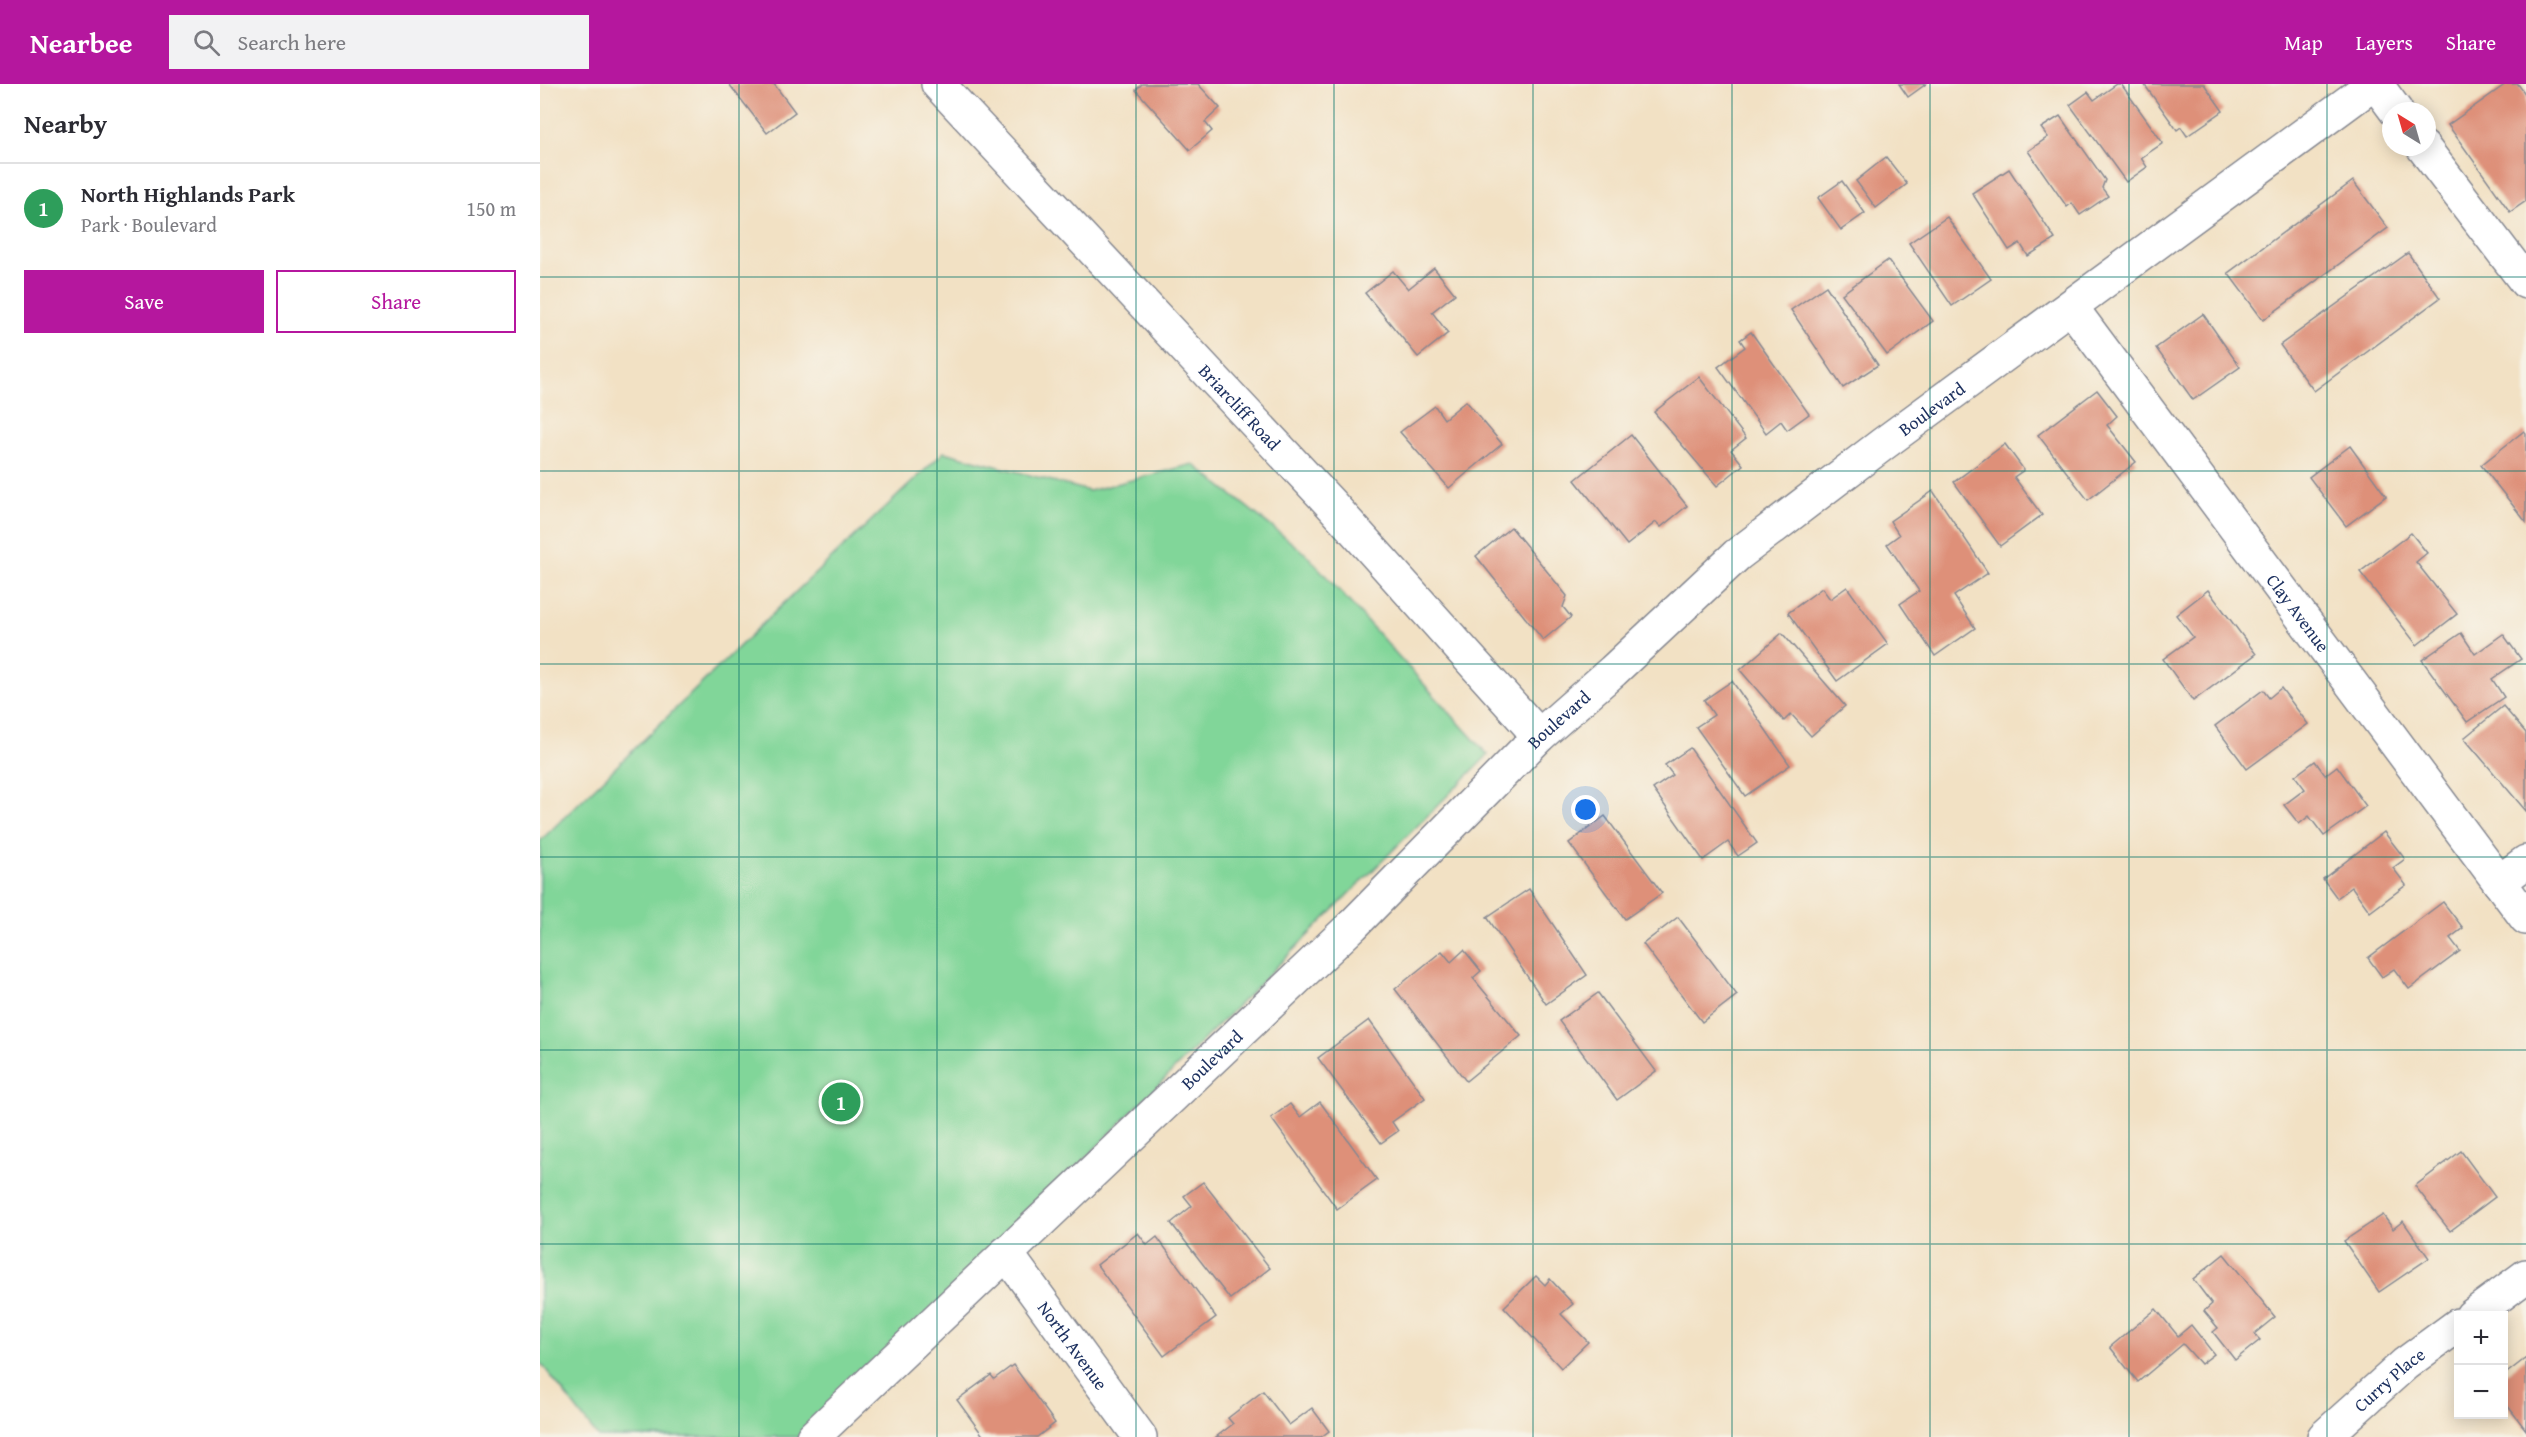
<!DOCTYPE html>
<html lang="en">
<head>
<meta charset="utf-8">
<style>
  body { margin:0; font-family:"Gentium Book Plus",serif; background:#f2f2f3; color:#2b2b33 }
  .controls { position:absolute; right:18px; bottom:18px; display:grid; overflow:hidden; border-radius:0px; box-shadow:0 3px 15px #0003 }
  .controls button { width:54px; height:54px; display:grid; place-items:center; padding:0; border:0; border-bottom:2px solid #e1e1e2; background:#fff; color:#2b2b33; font:30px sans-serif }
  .compass { position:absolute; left:1842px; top:18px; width:54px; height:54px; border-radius:50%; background:#fff; box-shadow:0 3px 15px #0003; rotate:323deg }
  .you { position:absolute; left:1046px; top:726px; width:21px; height:21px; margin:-15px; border:4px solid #fff; border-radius:50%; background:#1a73e8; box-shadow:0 0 0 9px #1a73e833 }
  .badge { display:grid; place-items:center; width:39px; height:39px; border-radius:50%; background:#b5179e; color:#fff; font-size:20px; font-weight:700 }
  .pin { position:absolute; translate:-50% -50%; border:3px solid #fff; box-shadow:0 2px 6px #0006 }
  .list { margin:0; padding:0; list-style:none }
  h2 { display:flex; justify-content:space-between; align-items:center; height:78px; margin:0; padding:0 24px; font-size:26px }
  h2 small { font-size:20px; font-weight:400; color:#7c7c81 }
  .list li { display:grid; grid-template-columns:39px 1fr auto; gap:18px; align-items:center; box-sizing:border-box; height:90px; padding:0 24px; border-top:2px solid #e1e1e2 }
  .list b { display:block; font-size:22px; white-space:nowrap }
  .list p { margin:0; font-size:20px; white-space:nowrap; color:#7c7c81 }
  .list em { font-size:20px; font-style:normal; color:#7c7c81 }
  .actions { display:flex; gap:12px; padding:18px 24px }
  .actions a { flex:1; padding:14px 0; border:2px solid #b5179e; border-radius:0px; text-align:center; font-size:21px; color:#b5179e }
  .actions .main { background:#b5179e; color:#fff }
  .icon { flex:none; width:33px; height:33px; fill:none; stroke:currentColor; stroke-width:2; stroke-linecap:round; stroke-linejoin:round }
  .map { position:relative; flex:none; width:1986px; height:1353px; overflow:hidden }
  header { display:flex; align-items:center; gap:36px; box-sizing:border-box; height:84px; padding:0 30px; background:#b5179e; color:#fff }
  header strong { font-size:28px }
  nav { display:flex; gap:33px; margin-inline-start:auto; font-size:21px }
  .search { width:420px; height:54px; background:#f2f2f3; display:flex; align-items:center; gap:15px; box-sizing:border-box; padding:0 21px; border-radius:0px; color:#7c7c81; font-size:22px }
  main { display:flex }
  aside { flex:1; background:#fff }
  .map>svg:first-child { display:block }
</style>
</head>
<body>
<header>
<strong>Nearbee</strong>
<div class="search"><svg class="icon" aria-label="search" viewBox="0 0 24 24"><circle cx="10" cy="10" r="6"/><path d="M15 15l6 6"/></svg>Search here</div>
<nav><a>Map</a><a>Layers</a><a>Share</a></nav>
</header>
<main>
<aside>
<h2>Nearby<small></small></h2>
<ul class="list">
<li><span class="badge" style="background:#2e9e5b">1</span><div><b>North Highlands Park</b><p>Park · Boulevard</p></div><em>150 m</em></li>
</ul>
<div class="actions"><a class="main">Save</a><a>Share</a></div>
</aside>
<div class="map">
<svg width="1986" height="1353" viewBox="0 0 1986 1353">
  <rect width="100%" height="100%" fill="#f7f3e8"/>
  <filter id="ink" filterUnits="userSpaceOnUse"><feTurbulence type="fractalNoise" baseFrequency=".0167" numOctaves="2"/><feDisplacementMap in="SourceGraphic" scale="12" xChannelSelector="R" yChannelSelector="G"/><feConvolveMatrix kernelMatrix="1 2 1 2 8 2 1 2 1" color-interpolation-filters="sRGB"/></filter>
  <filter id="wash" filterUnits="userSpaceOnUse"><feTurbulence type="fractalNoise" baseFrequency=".008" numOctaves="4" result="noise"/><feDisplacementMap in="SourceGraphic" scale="24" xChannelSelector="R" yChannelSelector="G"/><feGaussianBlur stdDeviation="1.35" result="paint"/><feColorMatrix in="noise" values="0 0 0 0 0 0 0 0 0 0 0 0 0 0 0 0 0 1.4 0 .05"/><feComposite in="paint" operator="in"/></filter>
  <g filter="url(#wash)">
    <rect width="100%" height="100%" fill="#f2e1c4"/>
    <!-- green -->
    <polygon fill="#81d699" stroke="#4e827c" stroke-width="1.5" points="404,368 549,407 653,380 766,470 948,671 267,1353 58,1353 0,1278 0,757 245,518"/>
    <g id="blocks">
      <!-- building -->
      <g fill="#de9079">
        <polygon points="189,0 234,0 255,28 227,49"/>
        <polygon points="602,0 658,0 680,24 665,38 672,47 650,66 596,6"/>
        <polygon points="1359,0 1386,0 1368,13"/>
        <polygon points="1577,0 1581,0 1623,59 1601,74 1607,83 1586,98 1530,21 1548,8 1554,16"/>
        <polygon points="1604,0 1664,0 1683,27 1647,52 1641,43 1637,46"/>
        <polygon points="1966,0 1978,0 1986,11 1986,117 1970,128 1908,41"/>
        <polygon points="1520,32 1565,96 1562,104 1568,112 1540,131 1532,119 1527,123 1488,67 1508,53 1501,44"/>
        <polygon points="1346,73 1367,100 1336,124 1316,97"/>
        <polygon points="1469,85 1515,155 1488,172 1480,159 1469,166 1432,109"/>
        <polygon points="1302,97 1325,129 1301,146 1278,114"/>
        <polygon points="1813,97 1848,144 1723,236 1688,189"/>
        <polygon points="1407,133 1451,195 1412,222 1369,159"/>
        <polygon points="1868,169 1900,214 1774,307 1740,261"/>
        <polygon points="1348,176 1393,237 1347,271 1302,210"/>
        <polygon points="894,184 915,210 892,228 908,249 878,273 825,209 853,187 868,205"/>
        <polygon points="1286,202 1338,281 1303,304 1251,226"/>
        <polygon points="1663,230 1700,283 1653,316 1616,264"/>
        <polygon points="1211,248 1269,330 1247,346 1241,337 1226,349 1178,283 1205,263 1200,256"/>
        <polygon points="1159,293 1206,354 1191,366 1203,381 1177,402 1114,328"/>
        <polygon points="1557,306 1577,332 1567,341 1596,378 1548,416 1498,351"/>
        <polygon points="926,317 962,360 909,404 860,348 895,322 904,335"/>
        <polygon points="1984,347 1986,349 1986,438 1941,381"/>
        <polygon points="1091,351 1147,422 1121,443 1116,438 1087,461 1035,396"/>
        <polygon points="1465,360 1484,386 1474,393 1502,431 1460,462 1414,398"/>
        <polygon points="1810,362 1846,412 1806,442 1769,393"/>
        <polygon points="1393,407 1448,489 1414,512 1435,544 1395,572 1360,520 1379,507 1347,460 1359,451 1350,437"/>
        <polygon points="971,443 1027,512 1023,523 1031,533 1003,556 936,472"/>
        <polygon points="1871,449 1887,469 1876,478 1917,530 1877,561 1820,488"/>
        <polygon points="1307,503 1348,560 1297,597 1248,529 1282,504 1290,515"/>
        <polygon points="1668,506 1716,570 1653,617 1623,575 1653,553 1636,531"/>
        <polygon points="1242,549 1305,622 1271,652 1251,630 1244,637 1200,586"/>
        <polygon points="1921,549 1935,570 1963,550 1981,575 1952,595 1964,613 1927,638 1882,576"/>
        <polygon points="1192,597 1250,681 1205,712 1156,643 1174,631 1164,616"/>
        <polygon points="1741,604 1768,640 1707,685 1675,642 1723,606 1729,614"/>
        <polygon points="1963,622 1986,649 1986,727 1924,654"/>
        <polygon points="1150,664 1217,759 1198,772 1188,758 1163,776 1113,705 1133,691 1125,681"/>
        <polygon points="1775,677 1785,691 1797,682 1826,722 1784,752 1769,732 1759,740 1744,721 1765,705 1755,692"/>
        <polygon points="1065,732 1122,809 1085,835 1029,759"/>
        <polygon points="1844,748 1865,775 1853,784 1866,801 1830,828 1812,803 1797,814 1783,795"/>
        <polygon points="989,805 1047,891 1006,920 947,833"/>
        <polygon points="1903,818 1923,844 1910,854 1920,867 1869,905 1854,885 1842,893 1828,874"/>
        <polygon points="1138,833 1197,911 1162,938 1103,860"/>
        <polygon points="924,866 941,887 933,894 981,952 926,997 855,905 902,867 911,878"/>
        <polygon points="1058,909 1116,987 1077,1016 1019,937"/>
        <polygon points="829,936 885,1014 852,1038 858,1047 841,1059 778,974"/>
        <polygon points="780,1018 837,1096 797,1125 731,1034 750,1020 760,1033"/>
        <polygon points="1921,1067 1955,1113 1910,1147 1875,1102"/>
        <polygon points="663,1098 730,1184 690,1215 631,1139 652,1122 644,1112"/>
        <polygon points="1843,1131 1853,1145 1863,1137 1889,1174 1839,1208 1804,1157"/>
        <polygon points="598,1149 607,1161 617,1153 676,1233 624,1272 557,1181"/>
        <polygon points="1684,1170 1735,1233 1714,1250 1720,1256 1695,1276 1673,1248 1678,1244 1664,1227 1672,1220 1653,1195"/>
        <polygon points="996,1192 1005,1201 1010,1195 1033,1220 1021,1230 1048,1258 1021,1284 964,1223"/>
        <polygon points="1616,1225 1638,1252 1651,1241 1674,1270 1661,1280 1643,1260 1598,1298 1570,1263"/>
        <polygon points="1986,1274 1986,1346 1964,1317 1964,1291"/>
        <polygon points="473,1281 515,1339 497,1353 444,1353 417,1316 451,1291 454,1295"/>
        <polygon points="723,1307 749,1341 772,1324 789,1347 781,1353 676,1353 693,1340 688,1334"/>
      </g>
    </g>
  </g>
  <g filter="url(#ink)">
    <use href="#blocks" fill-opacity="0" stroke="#868891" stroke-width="1.5"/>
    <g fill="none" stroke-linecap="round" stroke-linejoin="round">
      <!-- minor casing -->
      <g stroke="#868891" stroke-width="36">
        <g id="minor">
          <path id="s1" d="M398 0 790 419 999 652"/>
          <polyline points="1836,0 1856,27"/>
          <polyline points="1883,63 1986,198"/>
          <path id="s2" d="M1531 223 1986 834"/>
          <polyline points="1959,798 1986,778"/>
          <path id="s3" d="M466 1169 600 1353"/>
          <polyline points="1932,1232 1986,1192"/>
          <path id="s4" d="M273 1353 813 841 999 652 1073 587 1197 471 1343 360 1833 0"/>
          <path id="s5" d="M1784 1353 1865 1280 1918 1241"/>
        </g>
      </g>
      <!-- minor -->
      <use href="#minor" stroke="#fff" stroke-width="33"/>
    </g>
  </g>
  <!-- grid -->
  <path fill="none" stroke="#0f766e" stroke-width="1.5" stroke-opacity="0.55" d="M199 0V1353M397 0V1353M596 0V1353M794 0V1353M993 0V1353M1192 0V1353M1390 0V1353M1589 0V1353M1787 0V1353M0 193H1986M0 387H1986M0 580H1986M0 773H1986M0 966H1986M0 1160H1986"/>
  <g text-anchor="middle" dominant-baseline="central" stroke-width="4.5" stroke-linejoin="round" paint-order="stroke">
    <!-- street labels -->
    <g font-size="18" fill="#1b2f5e" stroke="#f7f3e8">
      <text stroke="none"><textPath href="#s1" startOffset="442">Briarcliff Road</textPath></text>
      <text stroke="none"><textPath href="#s4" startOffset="1521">Boulevard</textPath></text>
      <text stroke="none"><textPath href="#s2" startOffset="381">Clay Avenue</textPath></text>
      <text stroke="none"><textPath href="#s4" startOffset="1035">Boulevard</textPath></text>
      <text stroke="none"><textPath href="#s4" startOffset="549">Boulevard</textPath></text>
      <text stroke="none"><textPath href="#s3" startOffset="114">North Avenue</textPath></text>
      <text stroke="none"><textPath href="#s5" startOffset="87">Curry Place</textPath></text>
    </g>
  </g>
</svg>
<div class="controls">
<button>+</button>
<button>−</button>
</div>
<svg class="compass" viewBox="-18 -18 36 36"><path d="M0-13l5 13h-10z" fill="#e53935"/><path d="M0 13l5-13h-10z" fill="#7c7c81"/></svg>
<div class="you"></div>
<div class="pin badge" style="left:301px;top:1018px;background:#2e9e5b">1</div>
</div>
</main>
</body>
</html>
